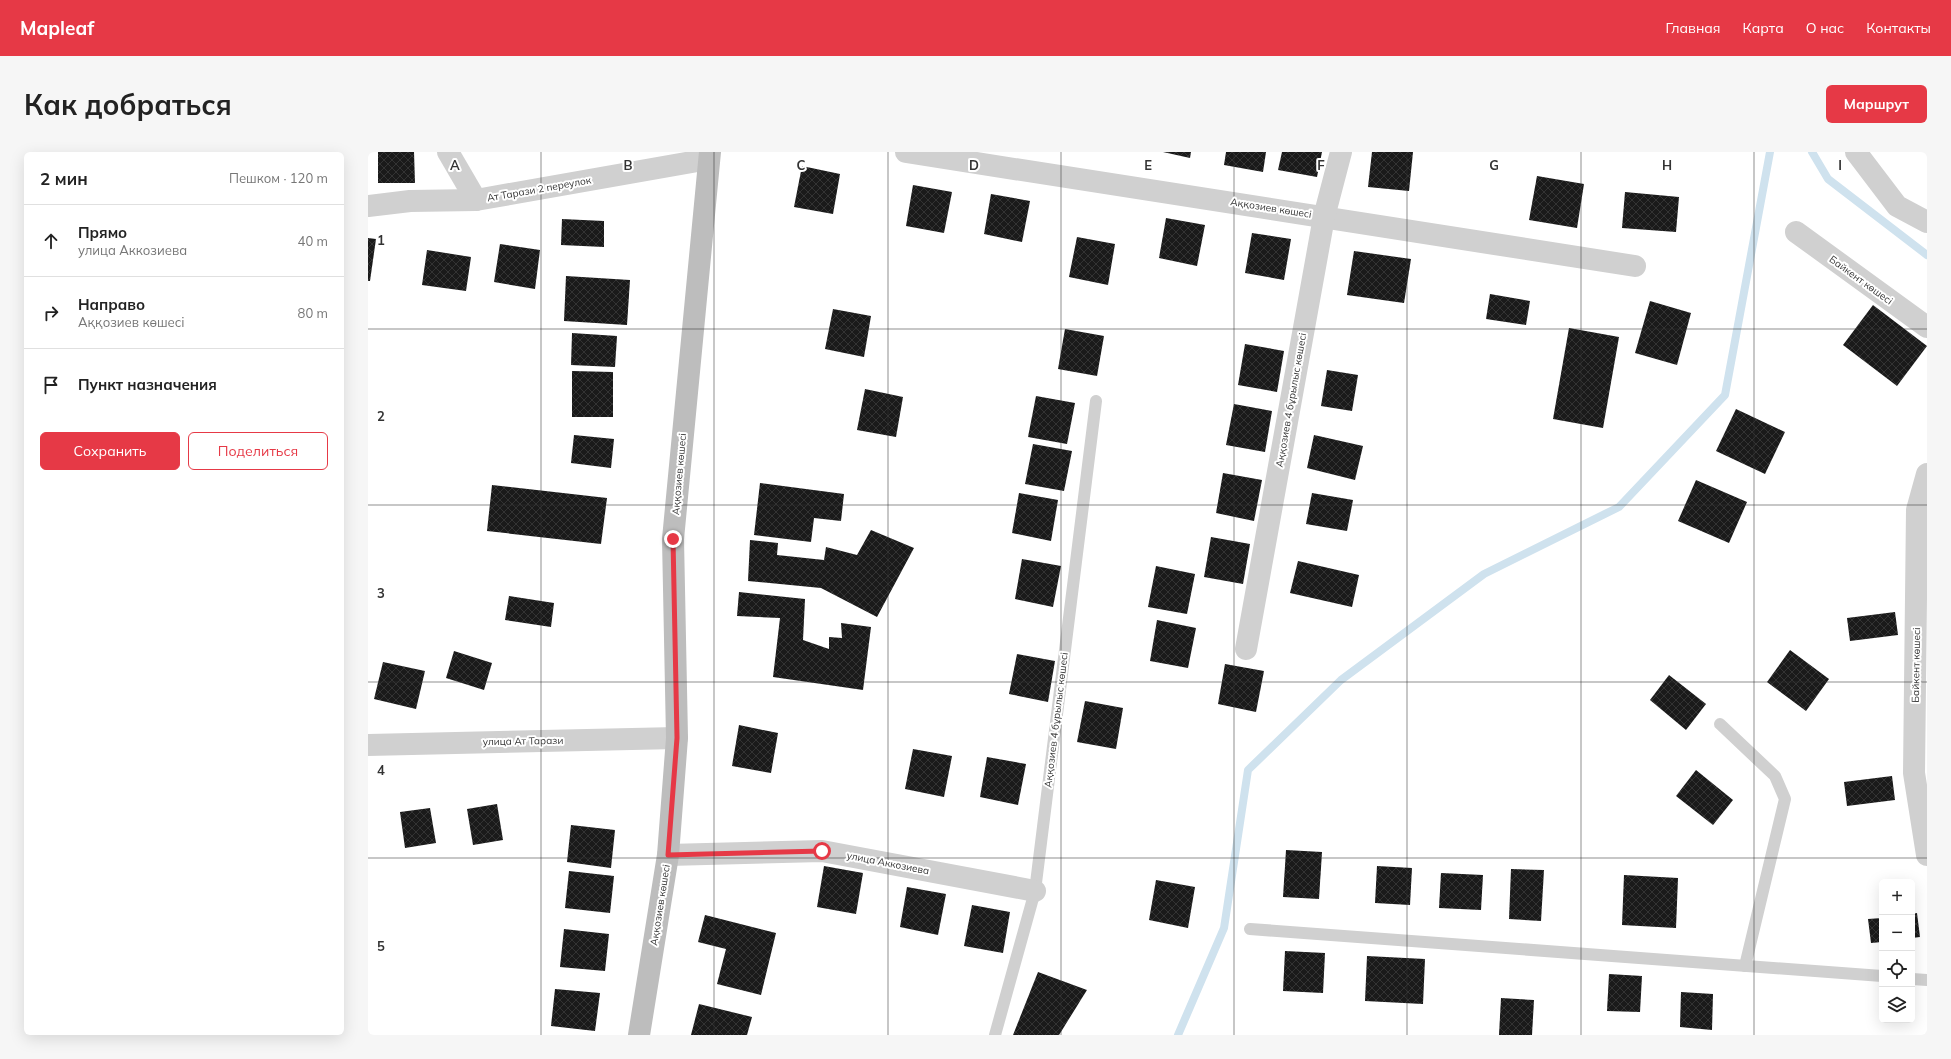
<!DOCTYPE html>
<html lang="ru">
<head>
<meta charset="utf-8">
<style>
  body { margin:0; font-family:Mulish,sans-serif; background:#f6f6f6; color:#222 }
  .controls { position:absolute; right:12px; bottom:12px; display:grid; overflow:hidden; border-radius:6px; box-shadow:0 4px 16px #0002 }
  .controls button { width:36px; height:36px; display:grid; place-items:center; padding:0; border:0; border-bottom:1px solid #e0e0e0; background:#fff; color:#222; font:20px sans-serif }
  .stop { position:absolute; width:12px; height:12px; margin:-9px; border:3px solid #e63946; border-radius:50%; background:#fff }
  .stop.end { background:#e63946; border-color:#fff; box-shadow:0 1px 4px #0008 }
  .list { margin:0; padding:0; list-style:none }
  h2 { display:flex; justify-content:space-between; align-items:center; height:52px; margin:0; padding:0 16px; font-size:17px }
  h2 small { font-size:13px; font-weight:400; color:#767676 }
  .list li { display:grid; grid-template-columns:26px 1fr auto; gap:12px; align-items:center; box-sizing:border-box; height:72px; padding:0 16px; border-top:1px solid #e0e0e0 }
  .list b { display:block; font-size:15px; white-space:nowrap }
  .list p { margin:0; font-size:13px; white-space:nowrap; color:#767676 }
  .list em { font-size:13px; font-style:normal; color:#767676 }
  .actions { display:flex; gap:8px; padding:12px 16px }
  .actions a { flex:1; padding:9px 0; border:1px solid #e63946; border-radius:6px; text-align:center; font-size:14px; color:#e63946 }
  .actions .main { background:#e63946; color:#fff }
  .icon { flex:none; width:22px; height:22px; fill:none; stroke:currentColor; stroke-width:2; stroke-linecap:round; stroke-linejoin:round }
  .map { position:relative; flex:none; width:1559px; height:883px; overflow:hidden; border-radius:6px }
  header { display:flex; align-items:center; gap:24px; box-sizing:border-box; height:56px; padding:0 20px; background:#e63946; color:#fff }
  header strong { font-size:19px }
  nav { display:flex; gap:22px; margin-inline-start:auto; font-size:14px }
  .intro { display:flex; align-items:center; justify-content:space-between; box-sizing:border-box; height:96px; padding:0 24px }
  h1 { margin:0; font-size:28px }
  .button { padding:10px 18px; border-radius:6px; background:#e63946; color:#fff; font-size:14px; font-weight:700 }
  main { display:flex; gap:24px; padding:0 24px }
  aside { flex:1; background:#fff; border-radius:6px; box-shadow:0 4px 16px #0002 }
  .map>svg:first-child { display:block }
</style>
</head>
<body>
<header>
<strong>Mapleaf</strong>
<nav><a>Главная</a><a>Карта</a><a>О нас</a><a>Контакты</a></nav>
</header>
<div class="intro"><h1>Как добраться</h1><a class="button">Маршрут</a></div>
<main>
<aside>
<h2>2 мин<small>Пешком · 120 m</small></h2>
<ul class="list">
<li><svg class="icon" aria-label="ahead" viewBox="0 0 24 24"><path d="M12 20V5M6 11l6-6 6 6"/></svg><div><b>Прямо</b><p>улица Аккозиева</p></div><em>40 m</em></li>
<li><svg class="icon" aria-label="right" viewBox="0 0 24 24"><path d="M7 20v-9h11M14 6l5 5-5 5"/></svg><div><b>Направо</b><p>Аққозиев көшесі</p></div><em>80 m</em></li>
<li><svg class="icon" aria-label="arrive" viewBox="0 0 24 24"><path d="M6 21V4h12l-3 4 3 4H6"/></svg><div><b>Пункт назначения</b></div></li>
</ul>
<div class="actions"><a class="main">Сохранить</a><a>Поделиться</a></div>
</aside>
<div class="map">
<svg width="1559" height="883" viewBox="0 0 1559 883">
  <defs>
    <pattern id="building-cross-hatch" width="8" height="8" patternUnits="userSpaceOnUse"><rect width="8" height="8" fill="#1a1a1a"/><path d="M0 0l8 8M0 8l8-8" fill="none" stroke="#333"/></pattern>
  </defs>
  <rect width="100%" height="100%" fill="#fff"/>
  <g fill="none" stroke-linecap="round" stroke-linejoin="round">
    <!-- stream -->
    <g stroke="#cfe2ee" stroke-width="8">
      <polyline points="1444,0 1460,27 1559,103"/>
      <polyline points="810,883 856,776 880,618 973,528 1116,422 1251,355 1357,243 1402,0"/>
    </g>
  </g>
  <!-- building -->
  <g fill="url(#building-cross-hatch)">
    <polygon points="10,0 46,0 47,31 10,31"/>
    <polygon points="795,0 823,0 822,6"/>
    <polygon points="858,0 898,0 895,20 856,13"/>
    <polygon points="914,0 954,0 949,25 910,18"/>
    <polygon points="1004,0 1045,0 1041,39 1000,35"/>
    <polygon points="434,14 472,22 465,62 426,55"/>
    <polygon points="1169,24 1216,32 1209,76 1161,68"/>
    <polygon points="545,33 584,40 576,81 538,74"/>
    <polygon points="1257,40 1311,45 1308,80 1254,76"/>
    <polygon points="623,42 662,49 654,90 616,82"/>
    <polygon points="798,66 837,73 829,114 791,106"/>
    <polygon points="194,67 236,69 236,95 193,93"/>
    <polygon points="884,81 923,87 916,128 877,121"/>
    <polygon points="709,85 747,92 740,133 701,125"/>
    <polygon points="0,86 8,87 2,129 0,129"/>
    <polygon points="132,92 172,98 167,137 126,130"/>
    <polygon points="59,98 103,105 98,139 54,133"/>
    <polygon points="986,99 1043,107 1036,151 979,143"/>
    <polygon points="198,124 262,128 259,173 196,169"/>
    <polygon points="1122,142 1162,149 1158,173 1118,167"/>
    <polygon points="1282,149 1323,161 1309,213 1267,201"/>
    <polygon points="1505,153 1559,194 1529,234 1475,193"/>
    <polygon points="465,157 503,164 496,205 457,197"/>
    <polygon points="1201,176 1251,185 1235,276 1185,267"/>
    <polygon points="697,177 736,184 729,224 690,217"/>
    <polygon points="204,181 249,184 247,215 203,213"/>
    <polygon points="877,192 916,199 909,240 870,233"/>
    <polygon points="959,218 990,223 984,259 953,254"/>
    <polygon points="204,219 245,220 245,265 204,265"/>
    <polygon points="497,237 535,245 528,285 489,278"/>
    <polygon points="668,244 707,251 699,292 660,285"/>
    <polygon points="866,252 904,259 897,300 858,293"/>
    <polygon points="1368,257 1417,280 1397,322 1348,299"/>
    <polygon points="206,283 246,287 243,316 203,311"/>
    <polygon points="946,283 995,294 987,328 939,316"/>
    <polygon points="665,292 704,299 696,339 657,332"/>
    <polygon points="855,321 894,328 886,369 848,361"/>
    <polygon points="1328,328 1379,350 1361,391 1310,369"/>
    <polygon points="392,331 476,342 473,369 446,366 443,390 386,383"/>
    <polygon points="124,333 239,346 233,392 119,379"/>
    <polygon points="651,341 690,348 683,389 644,381"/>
    <polygon points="944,341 985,348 979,379 938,372"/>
    <polygon points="503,378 546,396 509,465 453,436 380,429 382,388 410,391 409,403 456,408 458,395 489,403"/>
    <polygon points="843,385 882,392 875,432 836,425"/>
    <polygon points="654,407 693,414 685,455 647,447"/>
    <polygon points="930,409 991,423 984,455 922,441"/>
    <polygon points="788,414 827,422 819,462 780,455"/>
    <polygon points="371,440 437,447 435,488 461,497 461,485 474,486 473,471 503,475 495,538 405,525 412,466 369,464"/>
    <polygon points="141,444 186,451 183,475 137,468"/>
    <polygon points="1527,460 1530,483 1482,489 1479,466"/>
    <polygon points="789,468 828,476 820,516 782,509"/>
    <polygon points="1422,498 1461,527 1438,559 1399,530"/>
    <polygon points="86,499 124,511 116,538 78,526"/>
    <polygon points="649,502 687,509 680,550 641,542"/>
    <polygon points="15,510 57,519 48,557 6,547"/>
    <polygon points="857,512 896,519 888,560 850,552"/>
    <polygon points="1301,523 1338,552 1318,578 1282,548"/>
    <polygon points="717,549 755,556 748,597 709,590"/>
    <polygon points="371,573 410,581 403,621 364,614"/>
    <polygon points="545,597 584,604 576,645 537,637"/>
    <polygon points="619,605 658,612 650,653 612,645"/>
    <polygon points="1328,618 1365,648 1345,673 1308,644"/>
    <polygon points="1524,624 1527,648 1479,654 1476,630"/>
    <polygon points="129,652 135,688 105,693 99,657"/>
    <polygon points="62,656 68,691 37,696 32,660"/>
    <polygon points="203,673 247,678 243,716 199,710"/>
    <polygon points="918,698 954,700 951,747 915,745"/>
    <polygon points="456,714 495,721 488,762 449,755"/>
    <polygon points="1009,714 1044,716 1042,753 1007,751"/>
    <polygon points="1143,717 1176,718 1173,769 1141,767"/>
    <polygon points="201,719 246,724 242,761 197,756"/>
    <polygon points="1073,721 1115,723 1113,758 1071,756"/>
    <polygon points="1256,723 1310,726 1308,776 1254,773"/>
    <polygon points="788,728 827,735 820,776 781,768"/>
    <polygon points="539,735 578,742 570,783 532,775"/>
    <polygon points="604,753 642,760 635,801 596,794"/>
    <polygon points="1549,761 1552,785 1544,786 1544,762"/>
    <polygon points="337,763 408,781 393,843 349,832 358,797 330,790"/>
    <polygon points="1514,766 1514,790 1503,791 1500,767"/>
    <polygon points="196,777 241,782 237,819 192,815"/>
    <polygon points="917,799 957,801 955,841 915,839"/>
    <polygon points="999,804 1057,807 1055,852 997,849"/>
    <polygon points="670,820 719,838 691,883 645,883"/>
    <polygon points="1241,822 1274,824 1272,860 1239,859"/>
    <polygon points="187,837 232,841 227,879 183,874"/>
    <polygon points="1313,840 1345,842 1344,878 1312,875"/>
    <polygon points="1133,846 1166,848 1164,883 1131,883"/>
    <polygon points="331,852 384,865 379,883 323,883"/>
  </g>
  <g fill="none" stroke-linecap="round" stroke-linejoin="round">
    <!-- service -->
    <g stroke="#d0d0d0" stroke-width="12">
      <polyline points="1352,572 1407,624 1417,647 1377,814"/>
      <polyline points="882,777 1514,824"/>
      <polyline points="1544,827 1559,828"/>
      <polyline points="627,883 667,739 728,249"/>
    </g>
    <!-- minor -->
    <g stroke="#d0d0d0" stroke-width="22">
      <polyline points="80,0 108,48"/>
      <polyline points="538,0 1267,114"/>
      <polyline points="1488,0 1529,54 1559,70"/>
      <polyline points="0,54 42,49 108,48 341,7"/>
      <polyline points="1428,80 1559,175"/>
      <polyline points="1559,322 1549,358 1546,621 1559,703"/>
      <polyline points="878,497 956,65 973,0"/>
      <polyline points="0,593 309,586"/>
      <polyline points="300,703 454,699 667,739"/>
    </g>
    <!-- secondary -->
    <polyline stroke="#bdbdbd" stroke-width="22" points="271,883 300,703 309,586 305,387 342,0"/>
  </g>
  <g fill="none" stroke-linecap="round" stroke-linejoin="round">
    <!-- route -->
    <polyline stroke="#e63946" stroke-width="5" points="305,387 309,586 300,703 454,699"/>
  </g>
  <!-- grid -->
  <path fill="none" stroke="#333" stroke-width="1" stroke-opacity="0.55" d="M173 0V883M346 0V883M520 0V883M693 0V883M866 0V883M1039 0V883M1213 0V883M1386 0V883M0 177H1559M0 353H1559M0 530H1559M0 706H1559"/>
  <g text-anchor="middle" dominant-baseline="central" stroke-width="4" stroke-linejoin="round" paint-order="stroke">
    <!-- street labels -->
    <g font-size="10" fill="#333" stroke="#fff">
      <text transform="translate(171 37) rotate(-10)">Ат Тарази 2 переулок</text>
      <text transform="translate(903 56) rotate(9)">Аққозиев көшесі</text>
      <text transform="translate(1493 128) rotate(36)">Байкент көшесі</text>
      <text transform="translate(923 248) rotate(-80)">Аққозиев 4 бұрылыс көшесі</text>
      <text transform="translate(311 322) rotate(-85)">Аққозиев көшесі</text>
      <text transform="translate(1548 513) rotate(-89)">Байкент көшесі</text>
      <text transform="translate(688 568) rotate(-83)">Аққозиев 4 бұрылыс көшесі</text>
      <text transform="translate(155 589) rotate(-1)">улица Ат Тарази</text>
      <text transform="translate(520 711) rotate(11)">улица Аккозиева</text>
      <text transform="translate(292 753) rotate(-81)">Аққозиев көшесі</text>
    </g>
  </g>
  <g font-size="13" text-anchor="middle" font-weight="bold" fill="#333" stroke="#fff" stroke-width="4" stroke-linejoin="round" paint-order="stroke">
    <text x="87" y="18">A</text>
    <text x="260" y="18">B</text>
    <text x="433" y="18">C</text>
    <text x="606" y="18">D</text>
    <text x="780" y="18">E</text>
    <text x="953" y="18">F</text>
    <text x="1126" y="18">G</text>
    <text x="1299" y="18">H</text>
    <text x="1472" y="18">I</text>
    <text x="13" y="93">1</text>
    <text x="13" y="269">2</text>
    <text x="13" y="446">3</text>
    <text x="13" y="623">4</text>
    <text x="13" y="799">5</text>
  </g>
</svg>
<div class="controls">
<button>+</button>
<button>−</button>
<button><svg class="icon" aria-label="locate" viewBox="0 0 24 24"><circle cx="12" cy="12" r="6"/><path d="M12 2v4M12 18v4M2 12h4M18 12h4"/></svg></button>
<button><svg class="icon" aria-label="layers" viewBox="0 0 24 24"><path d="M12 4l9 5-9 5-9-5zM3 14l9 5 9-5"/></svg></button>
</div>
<div class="stop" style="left:454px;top:699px"></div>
<div class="stop end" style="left:305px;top:387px"></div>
</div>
</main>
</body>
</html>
